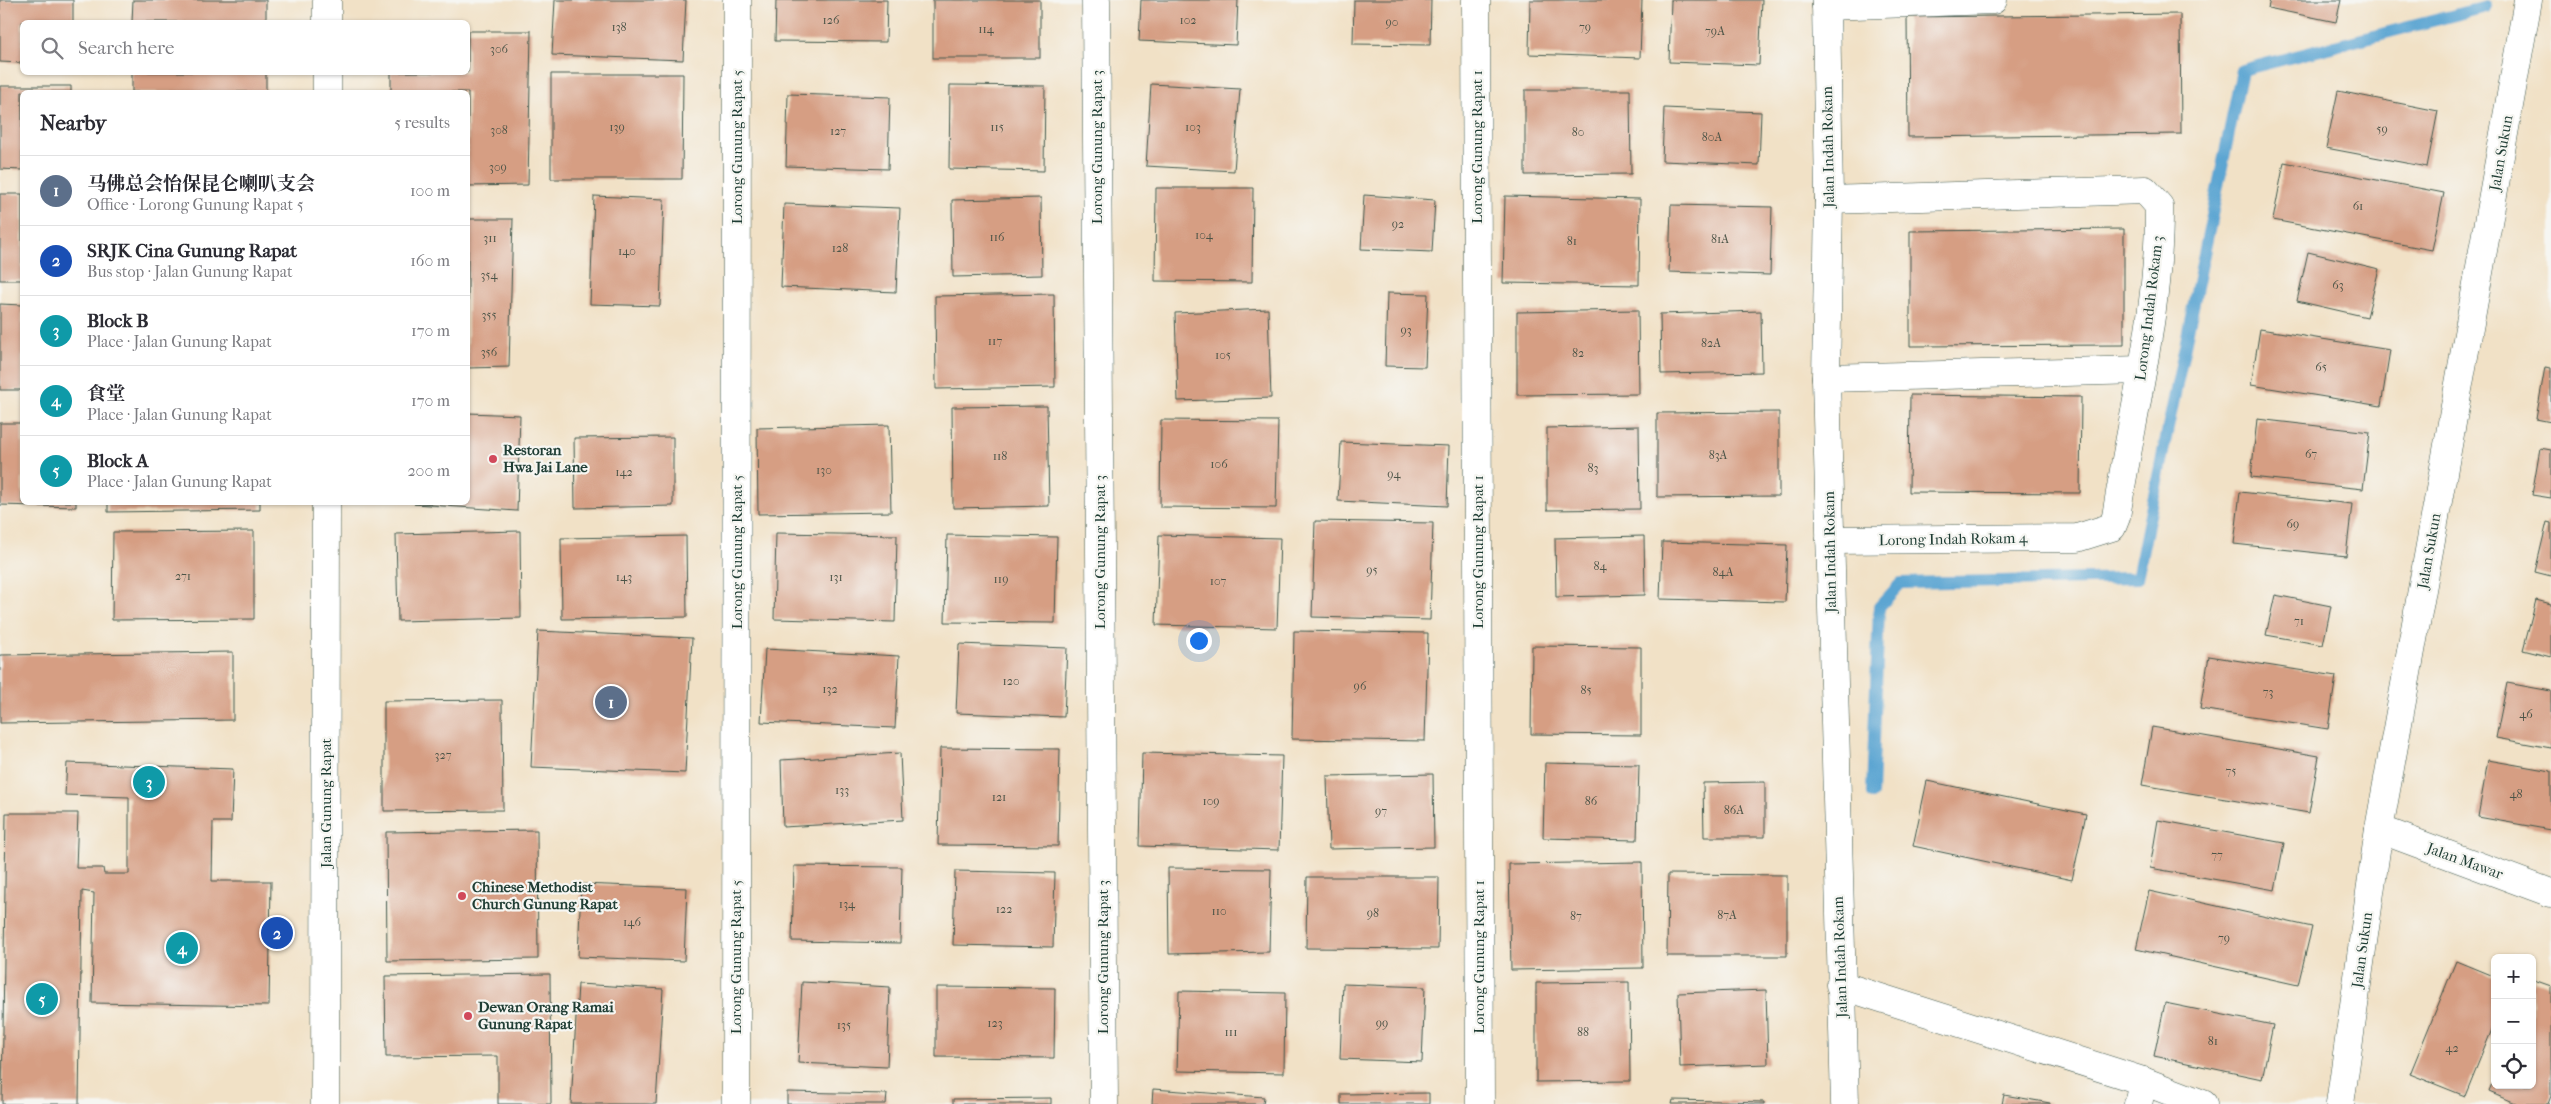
<!DOCTYPE html>
<html lang="en">
<head>
<meta charset="utf-8">
<style>
  body { margin:0; font-family:"IM FELL French Canon","Noto Serif SC",serif; background:#f7f7f7; color:#2b2b33 }
  .controls { position:absolute; right:15px; bottom:15px; display:grid; overflow:hidden; border-radius:8px; box-shadow:0 1px 4px #0004 }
  .controls button { width:45px; height:45px; display:grid; place-items:center; padding:0; border:0; border-bottom:1px solid #e1e1e2; background:#fff; color:#2b2b33; font:25px sans-serif }
  .you { position:absolute; left:1198px; top:640px; width:18px; height:18px; margin:-12px; border:4px solid #fff; border-radius:50%; background:#1a73e8; box-shadow:0 0 0 8px #1a73e833 }
  .badge { display:grid; place-items:center; width:32px; height:32px; border-radius:50%; background:#d1495b; color:#fff; font-size:16px; font-weight:700 }
  .pin { position:absolute; translate:-50% -50%; border:2px solid #fff; box-shadow:0 1px 5px #0006 }
  .list { margin:0; padding:0; list-style:none }
  h2 { display:flex; justify-content:space-between; align-items:center; height:65px; margin:0; padding:0 20px; font-size:21px }
  h2 small { font-size:16px; font-weight:400; color:#7c7c81 }
  .list li { display:grid; grid-template-columns:32px 1fr auto; gap:15px; align-items:center; box-sizing:border-box; height:70px; padding:0 20px; border-top:1px solid #e1e1e2 }
  .list b { display:block; font-size:19px; white-space:nowrap }
  .list p { margin:0; font-size:16px; white-space:nowrap; color:#7c7c81 }
  .list em { font-size:16px; font-style:normal; color:#7c7c81 }
  .icon { flex:none; width:28px; height:28px; fill:none; stroke:currentColor; stroke-width:2; stroke-linecap:round; stroke-linejoin:round }
  .map { position:relative; flex:none; width:2551px; height:1104px; overflow:hidden }
  .search { position:absolute; background:#fff; box-shadow:0 1px 4px #0004; left:20px; top:20px; width:450px; height:55px; display:flex; align-items:center; gap:12px; box-sizing:border-box; padding:0 18px; border-radius:8px; color:#7c7c81; font-size:19px }
  .panel { position:absolute; background:#fff; box-shadow:0 1px 4px #0004; left:20px; top:90px; width:450px; height:415px; border-radius:8px }
  .map>svg:first-child { display:block }
</style>
</head>
<body>
<div class="map">
<svg width="2551" height="1104" viewBox="0 0 2551 1104">
  <rect width="100%" height="100%" fill="#f6f6f2"/>
  <filter id="ink" filterUnits="userSpaceOnUse"><feTurbulence type="fractalNoise" baseFrequency=".02" numOctaves="2"/><feDisplacementMap in="SourceGraphic" scale="10" xChannelSelector="R" yChannelSelector="G"/><feConvolveMatrix kernelMatrix="1 2 1 2 8 2 1 2 1" color-interpolation-filters="sRGB"/></filter>
  <filter id="wash" filterUnits="userSpaceOnUse"><feTurbulence type="fractalNoise" baseFrequency=".0096" numOctaves="4" result="noise"/><feDisplacementMap in="SourceGraphic" scale="20" xChannelSelector="R" yChannelSelector="G"/><feGaussianBlur stdDeviation="1.12" result="paint"/><feColorMatrix in="noise" values="0 0 0 0 0 0 0 0 0 0 0 0 0 0 0 0 0 1.4 0 .05"/><feComposite in="paint" operator="in"/></filter>
  <g filter="url(#wash)">
    <rect width="100%" height="100%" fill="#f1e1c6"/>
    <g fill="none" stroke-linecap="round" stroke-linejoin="round">
      <!-- stream -->
      <polyline stroke="#5ba5d2" stroke-width="12" points="1872,794 1879,607 1901,583 2137,578 2242,70 2486,7"/>
    </g>
    <g id="blocks">
      <!-- building -->
      <g fill="#d69e83">
        <polygon points="0,0 73,0 73,22 22,22 22,63 0,62"/>
        <polygon points="133,0 266,0 266,22 132,22"/>
        <polygon points="555,0 686,0 683,60 552,55"/>
        <polygon points="776,0 887,0 886,42 775,41"/>
        <rect x="933" y="0" width="107" height="58"/>
        <polygon points="1141,0 1238,0 1236,45 1139,41"/>
        <polygon points="1354,0 1431,0 1430,45 1353,44"/>
        <polygon points="1530,0 1642,0 1640,58 1529,54"/>
        <polygon points="1671,0 1762,0 1759,65 1669,62"/>
        <polygon points="2270,0 2341,0 2336,22 2268,8"/>
        <polygon points="2180,14 2181,134 1908,137 1907,17"/>
        <polygon points="468,31 531,31 528,185 468,186 468,92 391,92 391,72 468,72"/>
        <rect x="132" y="72" width="134" height="20"/>
        <polygon points="551,74 683,74 682,179 551,179"/>
        <polygon points="1151,84 1240,89 1234,171 1146,166"/>
        <polygon points="950,85 1045,86 1044,171 949,169"/>
        <polygon points="0,86 71,86 71,92 22,92 22,170 0,169"/>
        <polygon points="1525,90 1630,90 1631,174 1525,175"/>
        <polygon points="2338,91 2438,111 2427,167 2326,148"/>
        <polygon points="788,94 890,97 888,169 786,166"/>
        <polygon points="1664,108 1761,112 1759,165 1662,161"/>
        <polygon points="2284,162 2444,193 2432,250 2273,220"/>
        <polygon points="1156,188 1253,188 1252,282 1155,281"/>
        <rect x="0" y="194" width="22" height="86"/>
        <polygon points="1364,195 1435,200 1432,252 1361,249"/>
        <polygon points="594,196 664,199 660,306 590,304"/>
        <polygon points="1505,196 1640,199 1639,285 1503,283"/>
        <polygon points="1041,198 1042,275 953,277 952,200"/>
        <polygon points="784,204 900,208 896,292 781,287"/>
        <polygon points="1671,205 1772,207 1770,275 1669,272"/>
        <polygon points="468,219 513,219 509,367 468,368"/>
        <polygon points="2124,229 2124,345 1910,346 1910,231"/>
        <polygon points="2308,252 2379,269 2367,317 2297,301"/>
        <polygon points="1387,293 1428,294 1425,367 1385,366"/>
        <polygon points="1054,294 1055,387 936,389 935,296"/>
        <polygon points="0,304 22,305 22,390 0,390"/>
        <polygon points="1268,309 1271,398 1178,401 1175,313"/>
        <polygon points="1638,310 1639,394 1517,395 1517,312"/>
        <polygon points="1761,311 1762,372 1661,374 1660,314"/>
        <polygon points="2260,329 2390,350 2381,406 2251,385"/>
        <polygon points="2545,367 2551,368 2551,422 2536,419"/>
        <polygon points="1910,395 2081,397 2080,493 1909,492"/>
        <polygon points="1047,406 1049,506 953,508 952,407"/>
        <polygon points="1779,412 1779,496 1657,497 1657,413"/>
        <polygon points="468,413 520,415 517,511 414,504 468,502"/>
        <polygon points="2257,419 2370,432 2363,489 2251,477"/>
        <polygon points="1161,420 1278,421 1276,508 1160,507"/>
        <polygon points="0,423 22,423 22,502 76,502 76,507 0,505"/>
        <polygon points="889,425 891,512 758,514 757,428"/>
        <polygon points="1639,426 1640,509 1547,510 1547,428"/>
        <polygon points="673,437 673,506 575,508 574,438"/>
        <polygon points="1341,442 1449,446 1447,506 1338,501"/>
        <polygon points="2540,448 2551,450 2551,498 2532,495"/>
        <polygon points="2240,492 2352,504 2346,556 2234,544"/>
        <polygon points="108,502 260,502 260,510 108,512"/>
        <polygon points="1315,521 1433,523 1430,620 1312,617"/>
        <polygon points="2547,522 2551,523 2551,576 2535,572"/>
        <polygon points="254,531 254,619 112,620 113,532"/>
        <polygon points="520,531 521,618 398,621 396,534"/>
        <polygon points="776,533 897,535 895,622 774,619"/>
        <polygon points="947,535 1057,537 1055,623 945,622"/>
        <polygon points="1159,535 1280,538 1277,628 1156,625"/>
        <polygon points="686,536 687,617 562,619 561,538"/>
        <polygon points="1644,536 1645,595 1556,597 1555,538"/>
        <polygon points="1662,542 1787,545 1785,602 1660,599"/>
        <polygon points="2275,595 2331,606 2323,645 2266,635"/>
        <polygon points="2536,600 2551,604 2551,657 2523,650"/>
        <polygon points="538,631 692,638 685,773 531,767"/>
        <polygon points="1294,631 1428,633 1425,741 1292,739"/>
        <polygon points="959,644 1067,648 1064,717 956,713"/>
        <polygon points="1532,646 1641,647 1641,735 1531,734"/>
        <polygon points="765,649 899,656 895,728 761,722"/>
        <polygon points="233,652 233,720 0,723 0,655"/>
        <polygon points="2209,656 2336,676 2328,729 2200,709"/>
        <polygon points="2507,683 2551,691 2551,748 2496,738"/>
        <polygon points="502,700 503,810 384,811 384,701"/>
        <polygon points="2152,727 2319,756 2309,813 2142,785"/>
        <polygon points="940,748 1060,749 1058,846 938,845"/>
        <polygon points="900,753 903,820 783,827 781,760"/>
        <polygon points="1142,753 1282,756 1279,850 1140,846"/>
        <polygon points="2488,760 2551,771 2551,830 2478,817"/>
        <polygon points="67,763 233,769 231,822 213,822 212,881 271,881 269,1006 92,1003 94,893 82,891 79,1104 2,1104 6,813 78,813 76,868 103,868 104,874 129,874 129,797 65,795"/>
        <polygon points="1545,763 1639,765 1637,840 1543,838"/>
        <polygon points="1433,774 1434,847 1329,849 1327,776"/>
        <polygon points="1927,781 2086,814 2072,880 1913,846"/>
        <polygon points="1765,782 1765,837 1704,837 1703,783"/>
        <polygon points="2158,820 2284,843 2275,890 2150,868"/>
        <polygon points="537,830 538,959 387,961 386,832"/>
        <polygon points="1642,862 1643,968 1511,970 1509,864"/>
        <polygon points="794,866 902,867 900,943 792,941"/>
        <polygon points="1168,868 1271,869 1269,952 1169,954"/>
        <polygon points="955,871 1055,873 1053,947 953,945"/>
        <polygon points="1668,874 1787,875 1787,956 1667,956"/>
        <polygon points="1307,877 1439,877 1438,949 1306,948"/>
        <polygon points="581,884 687,888 684,961 578,957"/>
        <polygon points="2149,891 2312,927 2298,985 2136,949"/>
        <polygon points="2456,961 2495,977 2495,1022 2465,1096 2410,1074"/>
        <polygon points="550,974 551,1104 498,1104 498,1056 386,1057 385,976"/>
        <polygon points="2534,980 2551,986 2551,1096 2548,1104 2517,1104 2489,1092 2495,1077 2495,1085 2532,1085 2532,985"/>
        <polygon points="802,982 890,987 887,1067 798,1063"/>
        <polygon points="1629,982 1630,1081 1536,1082 1536,983"/>
        <polygon points="578,984 663,989 656,1104 571,1104"/>
        <polygon points="1343,984 1425,987 1422,1062 1340,1059"/>
        <polygon points="936,987 1055,988 1054,1058 936,1057"/>
        <polygon points="1766,990 1768,1064 1680,1067 1678,993"/>
        <polygon points="1179,991 1285,993 1284,1073 1177,1071"/>
        <polygon points="2165,1003 2273,1025 2262,1079 2154,1056"/>
        <polygon points="1153,1089 1264,1097 1263,1104 1152,1104"/>
        <polygon points="787,1092 887,1094 886,1104 787,1104"/>
        <polygon points="1429,1093 1429,1104 1341,1104 1341,1094"/>
        <polygon points="2004,1095 2050,1103 2050,1104 2002,1104"/>
        <polygon points="1051,1098 1051,1104 953,1104 953,1099"/>
        <polygon points="1673,1100 1764,1102 1764,1104 1672,1104"/>
      </g>
    </g>
  </g>
  <g filter="url(#ink)">
    <use href="#blocks" fill-opacity="0" stroke="#3e564a" stroke-width="1"/>
    <g fill="none" stroke-linecap="round" stroke-linejoin="round">
      <!-- minor casing -->
      <g stroke="#3e564a" stroke-width="29">
        <g id="minor">
          <polyline points="1096,0 1104,1104"/>
          <polyline points="1476,0 1480,1104"/>
          <polyline points="1826,0 1829,200 1826,378 1845,1104"/>
          <polyline points="1826,6 1993,0"/>
          <polyline points="327,22 327,0"/>
          <polyline points="327,92 327,72"/>
          <path d="M1829 200 2145 190 2159 206C2160 310 2132 415 2116 517L2112 527 2077 538 1830 540"/>
          <polyline points="1826,378 2142,370"/>
          <polyline points="2379,829 2551,893"/>
          <polyline points="1840,985 2143,1081 2203,1104"/>
          <polyline points="325,1104 326,502"/>
          <polyline points="736,1104 737,0"/>
          <polyline points="2138,1104 2143,1081"/>
          <polyline points="2340,1104 2379,829 2528,0"/>
        </g>
      </g>
      <!-- minor -->
      <use href="#minor" stroke="#fff" stroke-width="28"/>
    </g>
  </g>
  <!-- markers -->
  <g fill="#d1495b" stroke="#f6f6f2" stroke-width="2">
    <circle cx="493" cy="459" r="5"/>
    <circle cx="462" cy="896" r="5"/>
    <circle cx="468" cy="1016" r="5"/>
  </g>
  <g text-anchor="middle" dominant-baseline="central" stroke-width="4.5" stroke-linejoin="round" paint-order="stroke">
    <!-- number labels -->
    <g font-size="12" fill="#4d5548">
      <text x="831" y="20">126</text>
      <text x="1188" y="20">102</text>
      <text x="1392" y="22">90</text>
      <text x="619" y="27">138</text>
      <text x="1585" y="27">79</text>
      <text x="986" y="29">114</text>
      <text x="1715" y="31">79A</text>
      <text x="499" y="49">306</text>
      <text x="617" y="127">139</text>
      <text x="997" y="127">115</text>
      <text x="1193" y="127">103</text>
      <text x="2382" y="129">59</text>
      <text x="499" y="130">308</text>
      <text x="838" y="131">127</text>
      <text x="1578" y="132">80</text>
      <text x="1712" y="137">80A</text>
      <text x="498" y="167">309</text>
      <text x="2358" y="206">61</text>
      <text x="1398" y="224">92</text>
      <text x="1204" y="235">104</text>
      <text x="997" y="237">116</text>
      <text x="490" y="238">311</text>
      <text x="1720" y="239">81A</text>
      <text x="1572" y="241">81</text>
      <text x="840" y="248">128</text>
      <text x="627" y="251">140</text>
      <text x="489" y="275">354</text>
      <text x="2338" y="285">63</text>
      <text x="489" y="315">355</text>
      <text x="1406" y="330">93</text>
      <text x="995" y="341">117</text>
      <text x="1711" y="343">82A</text>
      <text x="489" y="352">356</text>
      <text x="1578" y="353">82</text>
      <text x="1223" y="355">105</text>
      <text x="2321" y="367">65</text>
      <text x="2311" y="454">67</text>
      <text x="1718" y="455">83A</text>
      <text x="1000" y="456">118</text>
      <text x="1219" y="464">106</text>
      <text x="1593" y="468">83</text>
      <text x="824" y="470">130</text>
      <text x="624" y="472">142</text>
      <text x="1394" y="474">94</text>
      <text x="2293" y="524">69</text>
      <text x="1600" y="566">84</text>
      <text x="1372" y="570">95</text>
      <text x="1723" y="572">84A</text>
      <text x="183" y="576">271</text>
      <text x="624" y="577">143</text>
      <text x="836" y="577">131</text>
      <text x="1001" y="579">119</text>
      <text x="1218" y="581">107</text>
      <text x="2299" y="621">71</text>
      <text x="1011" y="681">120</text>
      <text x="1360" y="686">96</text>
      <text x="830" y="689">132</text>
      <text x="1586" y="690">85</text>
      <text x="2268" y="692">73</text>
      <text x="2526" y="714">46</text>
      <text x="443" y="755">327</text>
      <text x="2231" y="771">75</text>
      <text x="842" y="790">133</text>
      <text x="2516" y="794">48</text>
      <text x="999" y="797">121</text>
      <text x="1211" y="801">109</text>
      <text x="1591" y="801">86</text>
      <text x="1734" y="810">86A</text>
      <text x="1381" y="811">97</text>
      <text x="2217" y="855">77</text>
      <text x="847" y="904">134</text>
      <text x="1004" y="909">122</text>
      <text x="1219" y="911">110</text>
      <text x="1373" y="913">98</text>
      <text x="1727" y="915">87A</text>
      <text x="1576" y="916">87</text>
      <text x="632" y="922">146</text>
      <text x="2224" y="938">79</text>
      <text x="995" y="1023">123</text>
      <text x="1382" y="1023">99</text>
      <text x="844" y="1025">135</text>
      <text x="1231" y="1032">111</text>
      <text x="1583" y="1032">88</text>
      <text x="2213" y="1041">81</text>
      <text x="2452" y="1048">42</text>
    </g>
    <!-- street labels -->
    <g font-size="15" fill="#1f3d34" stroke="#f6f6f2">
      <text transform="translate(737 147) rotate(-90)">Lorong Gunung Rapat 5</text>
      <text transform="translate(1097 147) rotate(-90)">Lorong Gunung Rapat 3</text>
      <text transform="translate(1477 147) rotate(-90)">Lorong Gunung Rapat 1</text>
      <text transform="translate(1828 147) rotate(-91)">Jalan Indah Rokam</text>
      <text transform="translate(2501 153) rotate(-80)">Jalan Sukun</text>
      <text transform="translate(2149 308) rotate(-83)">Lorong Indah Rokam 3</text>
      <text transform="translate(1953 539) rotate(-1)">Lorong Indah Rokam 4</text>
      <text transform="translate(2429 551) rotate(-80)">Jalan Sukun</text>
      <text transform="translate(737 552) rotate(-90)">Lorong Gunung Rapat 5</text>
      <text transform="translate(1100 552) rotate(-90)">Lorong Gunung Rapat 3</text>
      <text transform="translate(1478 552) rotate(-90)">Lorong Gunung Rapat 1</text>
      <text transform="translate(1830 552) rotate(-91)">Jalan Indah Rokam</text>
      <text transform="translate(326 803) rotate(-90)">Jalan Gunung Rapat</text>
      <text transform="translate(2465 861) rotate(20)">Jalan Mawar</text>
      <text transform="translate(2362 950) rotate(-82)">Jalan Sukun</text>
      <text transform="translate(736 957) rotate(-90)">Lorong Gunung Rapat 5</text>
      <text transform="translate(1103 957) rotate(-90)">Lorong Gunung Rapat 3</text>
      <text transform="translate(1479 957) rotate(-90)">Lorong Gunung Rapat 1</text>
      <text transform="translate(1840 957) rotate(-92)">Jalan Indah Rokam</text>
    </g>
    <!-- poi labels -->
    <g font-size="15" font-weight="bold" fill="#1f3d34" stroke="#f6f6f2" text-anchor="start">
      <text x="503" y="450">Restoran<tspan x="503" dy="17">Hwa Jai Lane</tspan></text>
      <text x="472" y="887">Chinese Methodist<tspan x="472" dy="17">Church Gunung Rapat</tspan></text>
      <text x="478" y="1007">Dewan Orang Ramai<tspan x="478" dy="17">Gunung Rapat</tspan></text>
    </g>
  </g>
</svg>
<div class="controls">
<button>+</button>
<button>−</button>
<button><svg class="icon" aria-label="locate" viewBox="0 0 24 24"><circle cx="12" cy="12" r="6"/><path d="M12 2v4M12 18v4M2 12h4M18 12h4"/></svg></button>
</div>
<div class="you"></div>
<div class="pin badge" style="left:611px;top:702px;background:#5c6f8a">1</div>
<div class="pin badge" style="left:277px;top:933px;background:#1a4fb4">2</div>
<div class="pin badge" style="left:149px;top:782px;background:#0f9aa8">3</div>
<div class="pin badge" style="left:182px;top:948px;background:#0f9aa8">4</div>
<div class="pin badge" style="left:42px;top:999px;background:#0f9aa8">5</div>
<div class="search"><svg class="icon" aria-label="search" viewBox="0 0 24 24"><circle cx="10" cy="10" r="6"/><path d="M15 15l6 6"/></svg>Search here</div>
<section class="panel">
<h2>Nearby<small>5 results</small></h2>
<ul class="list">
<li><span class="badge" style="background:#5c6f8a">1</span><div><b>马佛总会怡保昆仑喇叭支会</b><p>Office · Lorong Gunung Rapat 5</p></div><em>100 m</em></li>
<li><span class="badge" style="background:#1a4fb4">2</span><div><b>SRJK Cina Gunung Rapat</b><p>Bus stop · Jalan Gunung Rapat</p></div><em>160 m</em></li>
<li><span class="badge" style="background:#0f9aa8">3</span><div><b>Block B</b><p>Place · Jalan Gunung Rapat</p></div><em>170 m</em></li>
<li><span class="badge" style="background:#0f9aa8">4</span><div><b>食堂</b><p>Place · Jalan Gunung Rapat</p></div><em>170 m</em></li>
<li><span class="badge" style="background:#0f9aa8">5</span><div><b>Block A</b><p>Place · Jalan Gunung Rapat</p></div><em>200 m</em></li>
</ul>
</section>
</div>
</body>
</html>
